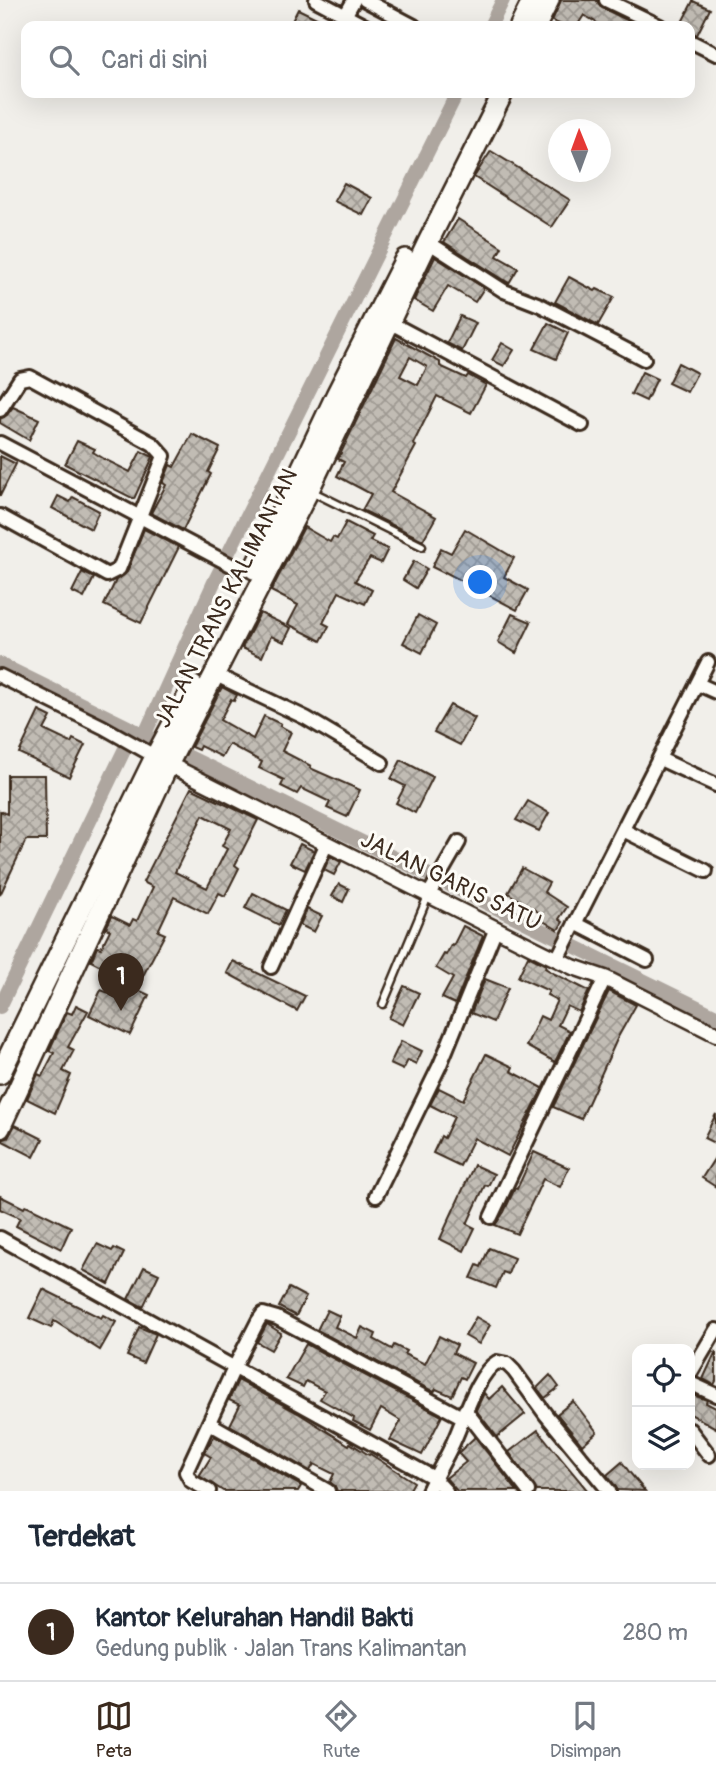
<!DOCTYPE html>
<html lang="id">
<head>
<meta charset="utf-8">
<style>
  body { margin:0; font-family:Pangolin,sans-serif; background:#f2f2f3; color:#1f2937 }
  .controls { position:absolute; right:21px; bottom:21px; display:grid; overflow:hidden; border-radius:14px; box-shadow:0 7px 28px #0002 }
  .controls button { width:63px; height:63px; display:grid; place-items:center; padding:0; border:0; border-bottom:2px solid #e0e1e3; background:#fff; color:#1f2937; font:35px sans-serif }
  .compass { position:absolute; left:548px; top:119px; width:63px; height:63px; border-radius:50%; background:#fff; box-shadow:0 7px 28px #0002; rotate:359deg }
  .you { position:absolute; left:481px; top:583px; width:24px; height:24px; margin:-18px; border:5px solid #fff; border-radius:50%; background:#1a73e8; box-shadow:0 0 0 10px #1a73e833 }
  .badge { display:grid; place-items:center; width:46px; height:46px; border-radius:50%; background:#3b2a1e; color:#fff; font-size:23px; font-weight:700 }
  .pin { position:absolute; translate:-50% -58px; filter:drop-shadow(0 2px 4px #0008) }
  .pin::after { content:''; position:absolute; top:37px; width:24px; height:21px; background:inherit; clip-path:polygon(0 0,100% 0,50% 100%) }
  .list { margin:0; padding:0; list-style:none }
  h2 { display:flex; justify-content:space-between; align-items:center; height:91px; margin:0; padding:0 28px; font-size:30px }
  h2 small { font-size:23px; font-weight:400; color:#747a83 }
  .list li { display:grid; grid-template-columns:46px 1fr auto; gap:21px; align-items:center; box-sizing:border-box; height:98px; padding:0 28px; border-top:2px solid #e0e1e3 }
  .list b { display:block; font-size:26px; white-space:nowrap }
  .list p { margin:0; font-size:23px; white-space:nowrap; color:#747a83 }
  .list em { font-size:23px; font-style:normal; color:#747a83 }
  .icon { flex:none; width:38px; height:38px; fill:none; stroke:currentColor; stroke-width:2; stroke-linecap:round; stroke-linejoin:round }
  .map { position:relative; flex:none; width:716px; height:1491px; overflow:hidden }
  .search { position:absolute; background:#fff; box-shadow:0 7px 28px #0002; left:21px; right:21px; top:21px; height:77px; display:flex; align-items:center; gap:18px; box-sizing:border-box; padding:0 24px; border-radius:14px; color:#747a83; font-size:26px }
  .sheet { height:189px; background:#fff }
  nav { display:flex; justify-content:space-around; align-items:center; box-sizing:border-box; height:98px; border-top:2px solid #e0e1e3; background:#fff; font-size:19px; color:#747a83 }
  nav a { display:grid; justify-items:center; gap:4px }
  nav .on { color:#3b2a1e }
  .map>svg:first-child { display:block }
</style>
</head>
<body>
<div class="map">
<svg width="716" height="1491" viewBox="0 0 716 1491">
  <defs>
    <pattern id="building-cross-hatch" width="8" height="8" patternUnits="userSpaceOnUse" patternTransform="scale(1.75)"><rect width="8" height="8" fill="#c1bcb4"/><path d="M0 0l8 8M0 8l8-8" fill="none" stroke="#9e9992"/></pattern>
  </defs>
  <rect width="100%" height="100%" fill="#f1efea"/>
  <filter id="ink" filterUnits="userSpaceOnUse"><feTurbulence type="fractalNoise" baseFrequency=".0143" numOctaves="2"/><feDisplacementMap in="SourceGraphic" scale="14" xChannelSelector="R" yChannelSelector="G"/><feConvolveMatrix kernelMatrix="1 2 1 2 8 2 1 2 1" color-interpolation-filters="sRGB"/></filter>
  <g filter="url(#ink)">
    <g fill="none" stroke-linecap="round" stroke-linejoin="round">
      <!-- canal -->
      <g stroke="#aea69f" stroke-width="14">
        <polyline points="490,26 503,0"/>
        <polyline points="0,664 716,1016"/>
        <polyline points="144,736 215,580 457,93"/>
        <polyline points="0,1007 133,732"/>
      </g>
    </g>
    <!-- building -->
    <g fill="url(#building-cross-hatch)" stroke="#3b2a1e" stroke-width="2" fill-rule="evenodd">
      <polygon points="561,0 596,0 602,8 639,26 602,26 584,15 577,26 564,26 552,21"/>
      <polygon points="693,1 710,9 697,35 690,32 690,26 680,26"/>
      <polygon points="298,9 333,26 298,26 291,23"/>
      <polygon points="491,151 570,200 552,227 474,177"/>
      <polygon points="344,183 372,198 363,215 334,201"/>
      <polygon points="458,219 502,247 497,256 518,268 509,283 444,242"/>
      <polygon points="435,257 484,288 475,302 448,286 433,311 414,300"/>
      <polygon points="569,277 595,291 597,289 614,297 598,325 555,302"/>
      <polygon points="460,316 476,323 462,351 447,343"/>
      <polygon points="548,323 568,333 556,359 534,349"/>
      <path d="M396 338 440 362V366L466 378 468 375 486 385 471 413 437 396 413 444 416 446 391 492 436 517 423 540 362 510 371 494 337 476 344 462 338 459ZM410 357 427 367 418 385 400 376Z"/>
      <polygon points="502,343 514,350 504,366 492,360"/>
      <polygon points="678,363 697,373 687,392 668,383"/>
      <polygon points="642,372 657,379 646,401 631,394"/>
      <polygon points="13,407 39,419 29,440 0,423 0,419 7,415"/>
      <polygon points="192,434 220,448 208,472 211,474 183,530 151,513 166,485 163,483 170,465 174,467"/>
      <polygon points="77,441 95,449 93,452 106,460 130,472 141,451 153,457 134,499 65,464"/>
      <polygon points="0,456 16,464 0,496"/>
      <polygon points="58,496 70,502 73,497 99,511 91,529 52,508"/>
      <polygon points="346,522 373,536 370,541 388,549 381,563 370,558 355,581 372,590 365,604 339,592 323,623 329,626 321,641 288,624 298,605 271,591 304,527 330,542 333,537 337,539"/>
      <polygon points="144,529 179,547 141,623 104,605 116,580 127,572"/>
      <polygon points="465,529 514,558 504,577 528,590 517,610 445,572 444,573 432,567 441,548 451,553"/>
      <polygon points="414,561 427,569 416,588 403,580"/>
      <polygon points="82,572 94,578 84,598 72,592"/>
      <polygon points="260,613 291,628 284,642 271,636 262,657 242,648"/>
      <polygon points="512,614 531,622 516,653 498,642"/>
      <polygon points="418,615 436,625 422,653 403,643"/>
      <polygon points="222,687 237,695 234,701 231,699 220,720 253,739 264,716 281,724 280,726 291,732 282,751 311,766 310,768 360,790 347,817 327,808 330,802 301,788 297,794 281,786 284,780 259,768 262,762 229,744 222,757 200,746 198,750 191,747"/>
      <polygon points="450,705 475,718 460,745 434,732"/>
      <polygon points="39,711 51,717 44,730 71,743 73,739 85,745 69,777 19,753"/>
      <polygon points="401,760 433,777 415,813 396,803 405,786 391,779"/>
      <polygon points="7,775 45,775 46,840 26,840 0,895 0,811 7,814"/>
      <path d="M191 788 258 820 235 865 239 868 225 896 219 893 208 914 174 897 158 931 165 934 136 989 149 995 130 1035 89 1015 101 990 109 993 118 975 91 961 97 947 101 948 110 930 106 928 112 916 130 925 133 919 137 921 153 887 143 882ZM203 815 231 829 222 846 227 849 207 888 175 872Z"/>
      <polygon points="528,801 549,813 539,831 516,820"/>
      <polygon points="300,844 314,851 305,870 290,863"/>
      <polygon points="330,856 341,862 334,875 324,870"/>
      <polygon points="522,868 549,883 544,892 567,907 559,919 563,922 558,930 540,919 543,915 508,893"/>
      <polygon points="339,884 349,889 343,902 332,896"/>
      <polygon points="253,893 286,910 279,925 245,908"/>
      <polygon points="307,909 322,916 314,932 300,925"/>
      <polygon points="463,926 483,936 455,1004 442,998 453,978 436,968 444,954 446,955 451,945 453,946"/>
      <polygon points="528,956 546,965 545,968 555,974 589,991 579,1012 567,1006 558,1025 570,1031 555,1062 526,1046 540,1016 548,1020 557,1000 547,995 549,991 518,977"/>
      <polygon points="233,961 305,996 297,1011 227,973"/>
      <polygon points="485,979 508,988 493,1022 471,1013"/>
      <polygon points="404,986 419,993 403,1025 389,1018"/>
      <polygon points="609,991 636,1005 618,1037 581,1119 553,1107"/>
      <polygon points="76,1005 88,1011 68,1047 74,1050 63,1071 71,1075 55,1113 27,1099 38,1074 42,1076 54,1053 49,1051 67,1012 72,1014"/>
      <polygon points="401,1041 422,1051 416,1064 408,1060 403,1070 390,1064"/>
      <polygon points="486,1054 513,1067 511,1071 543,1088 508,1156 474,1138 460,1166 433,1153 441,1136 444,1138 454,1117 430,1105 439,1088 463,1100"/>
      <polygon points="716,1114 716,1144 704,1138"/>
      <polygon points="15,1125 43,1139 34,1157 1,1140 8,1138"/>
      <polygon points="534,1152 569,1168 560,1187 543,1179 517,1234 495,1225 504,1212 515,1188 517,1189"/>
      <polygon points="716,1156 716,1187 702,1178"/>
      <polygon points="474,1165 494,1174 488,1186 485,1185 467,1224 475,1228 464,1251 440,1239"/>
      <polygon points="0,1196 24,1208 26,1205 71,1227 61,1249 16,1226 20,1218 0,1209"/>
      <polygon points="97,1244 112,1251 114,1248 124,1253 109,1284 83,1270"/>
      <polygon points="489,1248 514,1258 508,1274 503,1272 496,1288 471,1278 477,1265 481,1267"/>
      <polygon points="144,1267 159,1274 143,1307 128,1299"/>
      <polygon points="289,1288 306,1297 296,1316 279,1307"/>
      <polygon points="43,1289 101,1318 103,1315 116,1322 100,1350 54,1321 51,1328 29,1318"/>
      <polygon points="327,1310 340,1316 335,1327 357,1338 362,1327 376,1334 374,1339 392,1349 394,1345 406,1351 404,1354 425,1364 439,1336 457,1345 453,1353 473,1363 465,1379 461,1377 452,1396 436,1389 434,1392 317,1330"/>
      <polygon points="476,1317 490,1325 479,1344 465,1336"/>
      <polygon points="267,1324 281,1333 271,1350 257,1342"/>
      <polygon points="139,1327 156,1334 143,1363 127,1356"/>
      <polygon points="306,1344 442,1416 422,1455 390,1440 401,1421 381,1409 370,1430 353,1421 354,1418 320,1399 325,1391 306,1381 303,1387 286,1379"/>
      <polygon points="716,1351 716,1381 714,1385 703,1379"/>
      <polygon points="550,1375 559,1387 545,1398 537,1388"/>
      <polygon points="238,1380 298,1413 349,1445 350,1443 369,1455 370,1454 414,1482 409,1491 337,1491 335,1486 330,1482 334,1474 314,1464 310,1471 230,1425 240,1405 229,1400"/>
      <polygon points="502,1387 525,1414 497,1437 476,1410 484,1393 489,1399"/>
      <polygon points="690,1394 707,1400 706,1403 716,1408 716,1428 690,1414"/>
      <polygon points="573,1401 597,1432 582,1445 557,1414"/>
      <polygon points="538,1430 554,1450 588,1491 537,1491 509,1452"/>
      <polygon points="214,1436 301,1486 298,1491 223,1491 217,1487 199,1476 211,1457 204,1453"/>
      <polygon points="475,1437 517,1491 457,1491 446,1478 466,1462 458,1453"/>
      <polygon points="622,1462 630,1473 645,1491 618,1490 607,1475"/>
    </g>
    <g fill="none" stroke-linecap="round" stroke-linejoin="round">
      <!-- service casing -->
      <g stroke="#3b2a1e" stroke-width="11">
        <g id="service">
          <polyline points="311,491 422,546"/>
          <polyline points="383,1004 428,896"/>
        </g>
      </g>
      <!-- minor casing -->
      <g stroke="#3b2a1e" stroke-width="18">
        <g id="minor">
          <polyline points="316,0 365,26"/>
          <polyline points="365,0 414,26"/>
          <polyline points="606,0 660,26"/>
          <polyline points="345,16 354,0"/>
          <polyline points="690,41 716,54"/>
          <polyline points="428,242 504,291 540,305 644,359"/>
          <polyline points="389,322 582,425"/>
          <polyline points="0,410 20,379 30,377 153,444 164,456 119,569 107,575 0,516"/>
          <polyline points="0,443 214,556 235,567 253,570"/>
          <polyline points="214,674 306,718 382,763"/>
          <polyline points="0,676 103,727 149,753 154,759"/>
          <polyline points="698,684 716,692"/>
          <polyline points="660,759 716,785"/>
          <polyline points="623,830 706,871"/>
          <polyline points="429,894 459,842"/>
          <polyline points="575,923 647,960"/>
          <polyline points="557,959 708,662"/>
          <polyline points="271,967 326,845"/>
          <polyline points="376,1196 440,1065 496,928"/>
          <polyline points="491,1217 605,978"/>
          <polyline points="0,1238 434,1478 446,1491"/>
          <polyline points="690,1374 716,1330"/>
          <polyline points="690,1383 716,1395"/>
          <polyline points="465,1410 528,1491"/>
          <polyline points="209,1423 328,1491"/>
          <polyline points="690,1430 709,1455"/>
          <polyline points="209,1491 191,1481 186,1472 235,1366 258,1321 263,1314 277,1318 462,1417"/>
          <path d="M428 1491C435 1476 444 1462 451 1447 462 1426 476 1374 497 1362L507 1364 514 1371 546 1415 609 1491"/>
        </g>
      </g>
      <!-- tertiary casing -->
      <g stroke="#3b2a1e" stroke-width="19">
        <polyline id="tertiary" points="168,764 542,952 573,967 605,978 716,1034"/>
      </g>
      <!-- trunk casing -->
      <g stroke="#3b2a1e" stroke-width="24">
        <g id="trunk">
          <polyline points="520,26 533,0"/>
          <polyline points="536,26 549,0"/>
          <polyline points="254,569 336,395 405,259"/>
          <polyline points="0,1074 154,759 193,686"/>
          <polyline points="0,1128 169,763 309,490 428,242 503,93"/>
        </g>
      </g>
      <!-- service -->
      <use href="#service" stroke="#fdfcf7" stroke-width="6"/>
      <!-- minor -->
      <use href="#minor" stroke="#fdfcf7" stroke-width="12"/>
      <!-- tertiary -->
      <use href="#tertiary" stroke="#fdfcf7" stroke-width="14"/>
      <!-- trunk -->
      <use href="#trunk" stroke="#fdfcf7" stroke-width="19"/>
    </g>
  </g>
  <g text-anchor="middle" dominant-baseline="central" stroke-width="6" stroke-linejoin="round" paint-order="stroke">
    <!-- street labels -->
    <g font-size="23" fill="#3b2a1e" stroke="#fdfcf7">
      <text transform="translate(226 598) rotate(-63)">JALAN TRANS KALIMANTAN</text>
      <text transform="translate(451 881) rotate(26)">JALAN GARIS SATU</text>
    </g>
  </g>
</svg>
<div class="controls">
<button><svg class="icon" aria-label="locate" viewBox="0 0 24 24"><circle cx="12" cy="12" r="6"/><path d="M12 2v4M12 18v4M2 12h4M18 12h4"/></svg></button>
<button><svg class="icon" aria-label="layers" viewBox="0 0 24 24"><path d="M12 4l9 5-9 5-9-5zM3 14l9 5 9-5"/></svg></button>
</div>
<svg class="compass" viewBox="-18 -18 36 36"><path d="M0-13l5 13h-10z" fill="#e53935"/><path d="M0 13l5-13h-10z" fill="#747a83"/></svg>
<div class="you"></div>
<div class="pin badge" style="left:121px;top:1011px">1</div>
<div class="search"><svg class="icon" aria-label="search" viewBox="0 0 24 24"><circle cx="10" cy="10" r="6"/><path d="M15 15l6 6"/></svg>Cari di sini</div>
</div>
<section class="sheet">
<h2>Terdekat<small></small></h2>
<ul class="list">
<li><span class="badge">1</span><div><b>Kantor Kelurahan Handil Bakti</b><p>Gedung publik · Jalan Trans Kalimantan</p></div><em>280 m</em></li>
</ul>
</section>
<nav>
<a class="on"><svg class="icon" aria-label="map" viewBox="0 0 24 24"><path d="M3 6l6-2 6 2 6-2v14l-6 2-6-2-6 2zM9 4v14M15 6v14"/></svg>Peta</a>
<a><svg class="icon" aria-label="directions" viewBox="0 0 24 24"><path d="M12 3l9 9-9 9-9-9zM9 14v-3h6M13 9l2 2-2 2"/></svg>Rute</a>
<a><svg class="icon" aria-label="saved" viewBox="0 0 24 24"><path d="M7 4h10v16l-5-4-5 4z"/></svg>Disimpan</a>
</nav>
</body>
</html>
